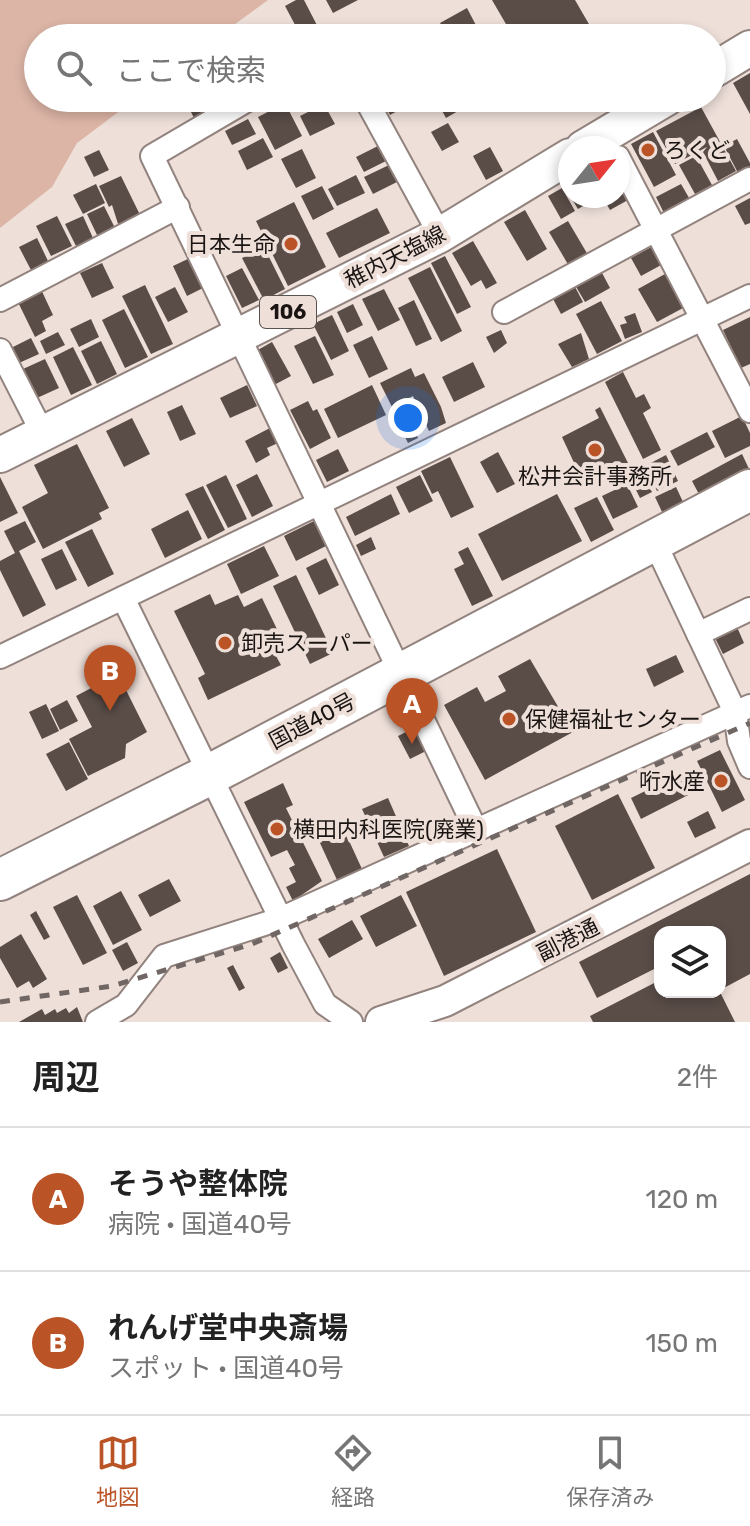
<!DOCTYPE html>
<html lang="ja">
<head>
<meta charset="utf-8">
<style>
  body { margin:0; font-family:Rubik,"Noto Sans JP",sans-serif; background:#f6f6f6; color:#222 }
  .controls { position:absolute; right:24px; bottom:24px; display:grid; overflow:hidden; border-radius:16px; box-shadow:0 4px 12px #0003 }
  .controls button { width:72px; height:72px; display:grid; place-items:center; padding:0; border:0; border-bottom:2px solid #e0e0e0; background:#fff; color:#222; font:40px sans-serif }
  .compass { position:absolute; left:558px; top:136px; width:72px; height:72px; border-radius:50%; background:#fff; box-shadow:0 4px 12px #0003; rotate:60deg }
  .you { position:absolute; left:408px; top:418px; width:28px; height:28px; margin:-20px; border:6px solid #fff; border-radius:50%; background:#1a73e8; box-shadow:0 0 0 12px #1a73e833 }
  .badge { display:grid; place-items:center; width:52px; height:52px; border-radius:50%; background:#ba5427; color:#fff; font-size:26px; font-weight:700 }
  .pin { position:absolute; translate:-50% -66px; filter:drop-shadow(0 2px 4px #0008) }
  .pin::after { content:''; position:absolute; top:42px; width:28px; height:24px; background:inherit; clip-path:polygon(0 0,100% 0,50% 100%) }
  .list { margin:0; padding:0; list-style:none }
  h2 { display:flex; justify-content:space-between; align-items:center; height:104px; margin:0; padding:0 32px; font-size:34px }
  h2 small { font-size:26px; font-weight:400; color:#767676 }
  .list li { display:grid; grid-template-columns:52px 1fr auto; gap:24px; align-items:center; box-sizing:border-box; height:144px; padding:0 32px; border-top:2px solid #e0e0e0 }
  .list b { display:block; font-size:30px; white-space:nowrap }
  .list p { margin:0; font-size:26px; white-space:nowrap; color:#767676 }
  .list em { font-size:26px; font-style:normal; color:#767676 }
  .icon { flex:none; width:44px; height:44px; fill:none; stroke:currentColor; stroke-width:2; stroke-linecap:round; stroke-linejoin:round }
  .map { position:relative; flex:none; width:750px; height:1022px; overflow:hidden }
  .search { position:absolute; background:#fff; box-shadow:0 4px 12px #0003; left:24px; right:24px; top:24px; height:88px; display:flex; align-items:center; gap:20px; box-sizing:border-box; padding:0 28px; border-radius:44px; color:#767676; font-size:30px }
  .sheet { height:392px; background:#fff }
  nav { display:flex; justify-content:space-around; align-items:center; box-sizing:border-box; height:112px; border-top:2px solid #e0e0e0; background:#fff; font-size:22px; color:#767676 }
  nav a { display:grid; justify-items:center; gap:4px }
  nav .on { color:#ba5427 }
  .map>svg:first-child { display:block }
</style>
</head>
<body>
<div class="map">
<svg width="750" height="1022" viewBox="0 0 750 1022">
  <rect width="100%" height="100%" fill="#eedfd9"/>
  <!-- green -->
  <polygon fill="#dcb5a6" points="0,0 268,0 216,38 38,38 38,98 137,98 77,143 52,187 0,228"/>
  <!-- building -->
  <g fill="#5a4d48">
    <polygon points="296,0 304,0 322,35 302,38 285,6"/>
    <polygon points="326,0 358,0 333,13"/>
    <polygon points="492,0 575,0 597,38 514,38"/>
    <polygon points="467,8 480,33 470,38 449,38 440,23"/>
    <polygon points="750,73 750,114 733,83"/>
    <polygon points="184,98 214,98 218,105 194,118"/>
    <polygon points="381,98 421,98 390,115"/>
    <polygon points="435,98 460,98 465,107 446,118"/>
    <polygon points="573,98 606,98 581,112"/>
    <polygon points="285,103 302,136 275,150 258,117"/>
    <polygon points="324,104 335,124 310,136 300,116"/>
    <polygon points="701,107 736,171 718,181 703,152 707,147 675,164 656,131"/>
    <polygon points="248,119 256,134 232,145 225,131"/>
    <polygon points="448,123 459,142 442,151 431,132"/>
    <polygon points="653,132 676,175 654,187 631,144"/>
    <polygon points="263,138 273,157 247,170 238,151"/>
    <polygon points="737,139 750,163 750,167 738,173 724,146"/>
    <polygon points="378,146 386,161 364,172 356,157"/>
    <polygon points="490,147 503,171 486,180 473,156"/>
    <polygon points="302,149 316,178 296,188 281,159"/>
    <polygon points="99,150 109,170 94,177 84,157"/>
    <polygon points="696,156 712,185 695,194 679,165"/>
    <polygon points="389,165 397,182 373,194 364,177"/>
    <polygon points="356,175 365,193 337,206 328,189"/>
    <polygon points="121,176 142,219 120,230 112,205 109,207 99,186"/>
    <polygon points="618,182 628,200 610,210 602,196 618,196"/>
    <polygon points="96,184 105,203 83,214 73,195"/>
    <polygon points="681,184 692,203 666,217 656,197"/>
    <polygon points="322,186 334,209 313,220 301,196"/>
    <polygon points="562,188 575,211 561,219 548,196"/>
    <polygon points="570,196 600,196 578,209"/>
    <polygon points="750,198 750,223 745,225 735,206"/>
    <polygon points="294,202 326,267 288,286 256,221"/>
    <polygon points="104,206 115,228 98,237 87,214"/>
    <polygon points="377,208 390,233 339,258 326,233"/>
    <polygon points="525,210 547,249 527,261 504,222"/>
    <polygon points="57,216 72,246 51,256 36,226"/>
    <polygon points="83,216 93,238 76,246 65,224"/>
    <polygon points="568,221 588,255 569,266 549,232"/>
    <polygon points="37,238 48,261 31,270 19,247"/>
    <polygon points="473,241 497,283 486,289 481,280 471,286 452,253"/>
    <polygon points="653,246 663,264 641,276 631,258"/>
    <polygon points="264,247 285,289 264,300 242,258"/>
    <polygon points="445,256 471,307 457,314 431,263"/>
    <polygon points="192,257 207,286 187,296 173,266"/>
    <polygon points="102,263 114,288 92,298 80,273"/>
    <polygon points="430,267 462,331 441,342 408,278"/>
    <polygon points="242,268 259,300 242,308 226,276"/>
    <polygon points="601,271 610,288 585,302 575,285"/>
    <polygon points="665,274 683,308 657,322 638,289"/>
    <polygon points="39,285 53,315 42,321 46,331 35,337 15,296"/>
    <polygon points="145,285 173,344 151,354 122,296"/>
    <polygon points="574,285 583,302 561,314 552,297"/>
    <polygon points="175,287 188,312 168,322 155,297"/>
    <polygon points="384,289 400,320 378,331 362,299"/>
    <polygon points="414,300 432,339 416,346 398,308"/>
    <polygon points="601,301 622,341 597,354 576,314"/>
    <polygon points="353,304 363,325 347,333 337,312"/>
    <polygon points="124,309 148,357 125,368 102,320"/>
    <polygon points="635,313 642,332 625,339 620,325 627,323 624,317"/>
    <polygon points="332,315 349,351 331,360 313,324"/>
    <polygon points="750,317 750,364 741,368 723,330"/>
    <polygon points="91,319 99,337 79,347 70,329"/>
    <polygon points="501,330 507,343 494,353 486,337"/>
    <polygon points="58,332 65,345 46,354 40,341"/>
    <polygon points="581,333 589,359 572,367 558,344"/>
    <polygon points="315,336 334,375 313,384 294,346"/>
    <polygon points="372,336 388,369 369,378 353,345"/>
    <polygon points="31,338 39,354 19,363 11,348"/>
    <polygon points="101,341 117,374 97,384 81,351"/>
    <polygon points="272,342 291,376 274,385 256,351"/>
    <polygon points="73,347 92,385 71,395 53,357"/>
    <polygon points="45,359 59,388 37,398 23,369"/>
    <polygon points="473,362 485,387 454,402 442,377"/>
    <polygon points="411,368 415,377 424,373 441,407 446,423 429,431 413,396 392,407 380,383"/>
    <polygon points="623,372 636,398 644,394 651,408 643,413 661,450 643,459 605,382"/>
    <polygon points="247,385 257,406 230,418 220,398"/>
    <polygon points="372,385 386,415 338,438 324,409"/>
    <polygon points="308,401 313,411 317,409 331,438 310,449 290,410"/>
    <polygon points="182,405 196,434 180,441 167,412"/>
    <polygon points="600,407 628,463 584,484 562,437 599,418 595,410"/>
    <polygon points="407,414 418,438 408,443 396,419"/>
    <polygon points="742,416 750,433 750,446 725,458 712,431"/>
    <polygon points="132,418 150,454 124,467 106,431"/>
    <polygon points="270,428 278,443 267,448 270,455 256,463 245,441"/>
    <polygon points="707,432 715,447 678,466 670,451"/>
    <polygon points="77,444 109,508 99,513 102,519 43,549 22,507 48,493 34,465"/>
    <polygon points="338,449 349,471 327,482 316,460"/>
    <polygon points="498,452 515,484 497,493 480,462"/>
    <polygon points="742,454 750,471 701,498 692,481"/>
    <polygon points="666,455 678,481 657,491 645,466"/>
    <polygon points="450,457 474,507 451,518 438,491 432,494 421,471"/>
    <polygon points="640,468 652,492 640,498 628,474"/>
    <polygon points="257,474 273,506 252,517 236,485"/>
    <polygon points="226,475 247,519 228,528 206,485"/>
    <polygon points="420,475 433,501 409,513 396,487"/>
    <polygon points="0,477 18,513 0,522"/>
    <polygon points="627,484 638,507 613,519 602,496"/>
    <polygon points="203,486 225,530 208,539 185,494"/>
    <polygon points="676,487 684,504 663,514 655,497"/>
    <polygon points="391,494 400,514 355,536 346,517"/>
    <polygon points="557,494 582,541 502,581 478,534"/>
    <polygon points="597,497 614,530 591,542 574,508"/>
    <polygon points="188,510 202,539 165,558 151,529"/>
    <polygon points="25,521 36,542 19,551 46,605 23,617 0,570 0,561 15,553 4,531"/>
    <polygon points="314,521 326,546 296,561 284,536"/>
    <polygon points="92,529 114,574 88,587 65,542"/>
    <polygon points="371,537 376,549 361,556 356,545"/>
    <polygon points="264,546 279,576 241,594 227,564"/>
    <polygon points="468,547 493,596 472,606 454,569 464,564 458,552"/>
    <polygon points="62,549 77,580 56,590 41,559"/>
    <polygon points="326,558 339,585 319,595 306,568"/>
    <polygon points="296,575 333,653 310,664 273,586"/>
    <polygon points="210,594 215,605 238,595 244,607 262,598 287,650 276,656 281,665 208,700 198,678 205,674 174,611"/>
    <polygon points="737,627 744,643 723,654 715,638"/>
    <polygon points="676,655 684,672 654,687 646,669"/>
    <polygon points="530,659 573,732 485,780 444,705 477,687 485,702 506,691 498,676"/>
    <polygon points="118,674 147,732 126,744 125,758 88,776 69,739 92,727 76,696"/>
    <polygon points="67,700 78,721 60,730 50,709"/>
    <polygon points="46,704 59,731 42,739 29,712"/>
    <polygon points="414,728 426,751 410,759 398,736"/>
    <polygon points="69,742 88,779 66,791 46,754"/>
    <polygon points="720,750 745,800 722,812 697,761"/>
    <polygon points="686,771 696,791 641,819 631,798"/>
    <polygon points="283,783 293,805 286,808 322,881 293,901 286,887 296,882 289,868 295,865 287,850 271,857 244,802"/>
    <polygon points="618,794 655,868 592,900 555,826"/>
    <polygon points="388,798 409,846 384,857 362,809"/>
    <polygon points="708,811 716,828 695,838 687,822"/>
    <polygon points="339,819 362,869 337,880 314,830"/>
    <polygon points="497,849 536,932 444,976 406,892"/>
    <polygon points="750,874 750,974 720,990 720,932 660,932 660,966 597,998 579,962"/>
    <polygon points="169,879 181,901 150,917 138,895"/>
    <polygon points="121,891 142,930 113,945 93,906"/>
    <polygon points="77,895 107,953 83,965 53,907"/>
    <polygon points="401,895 417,926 376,947 360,916"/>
    <polygon points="36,911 50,937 44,940 30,915"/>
    <polygon points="352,920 363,939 329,958 318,939"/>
    <polygon points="21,934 47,979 33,988 29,981 17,988 0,958 0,947"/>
    <polygon points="127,942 138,963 123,971 112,950"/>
    <polygon points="280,952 288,968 278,973 270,958"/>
    <polygon points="233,965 245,988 239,991 227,968"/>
    <polygon points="660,980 660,992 720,992 735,1022 593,1022 590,1016"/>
    <polygon points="77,1007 83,1022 19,1022 42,1009 45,1015 55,1009 57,1013 66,1008 69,1013"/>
  </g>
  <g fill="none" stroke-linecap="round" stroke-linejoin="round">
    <!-- street casing -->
    <g stroke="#92837e" stroke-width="26">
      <g id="street">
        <polyline points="251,98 152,156 476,830"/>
        <polyline points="365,98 440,235"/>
        <polyline points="618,157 750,411"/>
        <polyline points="0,300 178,207"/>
        <polyline points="504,312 750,179"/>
        <polyline points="0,350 43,434"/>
        <polyline points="654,541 735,712 739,741 750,767"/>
        <polyline points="123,598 293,944 325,1004 351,1022"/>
        <polyline points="698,634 750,609"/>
        <polyline points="0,657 750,296"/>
        <polyline points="97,1022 126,1005 164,956 280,919 750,706"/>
      </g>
    </g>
    <!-- secondary casing -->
    <g stroke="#92837e" stroke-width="34">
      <polyline id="secondary" points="381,1022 445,1001 750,845"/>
    </g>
    <!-- primary casing -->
    <g stroke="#92837e" stroke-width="38">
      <g id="primary">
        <polyline points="712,71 750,48"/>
        <polyline points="583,148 667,98"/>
        <polyline points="0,455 440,235 570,156"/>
      </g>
    </g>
    <!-- highway casing -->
    <g stroke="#92837e" stroke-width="44">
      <polyline id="highway" points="0,880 211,774 750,490"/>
    </g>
    <!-- street -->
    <use href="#street" stroke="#fff" stroke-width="22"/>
    <!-- secondary -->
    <use href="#secondary" stroke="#fff" stroke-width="30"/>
    <!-- primary -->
    <use href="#primary" stroke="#fff" stroke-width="34"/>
    <!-- highway -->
    <use href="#highway" stroke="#fff" stroke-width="40"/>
    <!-- rail -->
    <polyline stroke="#706764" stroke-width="5" stroke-dasharray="10 10" stroke-linecap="butt" points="0,1002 112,986 252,944 750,723"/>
  </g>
  <!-- markers -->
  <g fill="#ba5427" stroke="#eedfd9" stroke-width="3">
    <circle cx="648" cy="150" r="8"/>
    <circle cx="291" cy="244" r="8"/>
    <circle cx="595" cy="450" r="8"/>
    <circle cx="225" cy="643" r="8"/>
    <circle cx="509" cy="719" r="8"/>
    <circle cx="721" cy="781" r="8"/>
    <circle cx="277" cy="829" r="8"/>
  </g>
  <g text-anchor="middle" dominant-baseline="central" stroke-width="8" stroke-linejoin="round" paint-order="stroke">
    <!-- shield labels -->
    <rect fill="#eedfd9" stroke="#5a524e" stroke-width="2" x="260" y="296" width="56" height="32" rx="6"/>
    <g font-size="20" font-weight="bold" fill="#1a1513">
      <text x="288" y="312">106</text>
    </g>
    <!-- poi labels -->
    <g font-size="22" fill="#1a1513" stroke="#eedfd9" text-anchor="start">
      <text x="664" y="150">ろくど</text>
      <text x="275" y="244" text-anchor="end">日本生命</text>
      <text x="595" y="476" text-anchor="middle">松井会計事務所</text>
      <text x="241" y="643">卸売スーパー</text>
      <text x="525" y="719">保健福祉センター</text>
      <text x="705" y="781" text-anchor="end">哘水産</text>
      <text x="293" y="829">横田内科医院(廃業)</text>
    </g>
    <!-- street labels -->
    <g font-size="22" fill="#1a1513" stroke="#eedfd9">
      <text transform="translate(395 257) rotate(-27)">稚内天塩線</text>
      <text transform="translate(312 721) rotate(-28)">国道40号</text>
      <text transform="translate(568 940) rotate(-27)">副港通</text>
    </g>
  </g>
</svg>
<div class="controls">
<button><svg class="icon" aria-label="layers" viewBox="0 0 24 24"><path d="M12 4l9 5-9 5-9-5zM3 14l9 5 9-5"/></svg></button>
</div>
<svg class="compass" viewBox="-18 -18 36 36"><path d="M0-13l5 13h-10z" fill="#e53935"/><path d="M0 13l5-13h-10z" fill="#767676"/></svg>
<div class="you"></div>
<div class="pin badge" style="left:412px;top:744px">A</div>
<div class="pin badge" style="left:110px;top:711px">B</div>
<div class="search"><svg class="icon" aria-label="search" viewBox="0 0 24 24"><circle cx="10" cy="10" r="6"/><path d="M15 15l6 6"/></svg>ここで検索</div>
</div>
<section class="sheet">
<h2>周辺<small>2件</small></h2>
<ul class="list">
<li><span class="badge">A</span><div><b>そうや整体院</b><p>病院 · 国道40号</p></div><em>120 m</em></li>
<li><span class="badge">B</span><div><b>れんげ堂中央斎場</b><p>スポット · 国道40号</p></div><em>150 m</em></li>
</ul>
</section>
<nav>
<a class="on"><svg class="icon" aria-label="map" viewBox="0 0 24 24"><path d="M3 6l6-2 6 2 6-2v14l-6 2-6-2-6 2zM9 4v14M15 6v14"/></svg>地図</a>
<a><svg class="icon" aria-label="directions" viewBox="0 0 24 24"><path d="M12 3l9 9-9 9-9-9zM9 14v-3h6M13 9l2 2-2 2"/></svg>経路</a>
<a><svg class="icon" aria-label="saved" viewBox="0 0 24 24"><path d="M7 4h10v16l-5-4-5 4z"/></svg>保存済み</a>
</nav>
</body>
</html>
